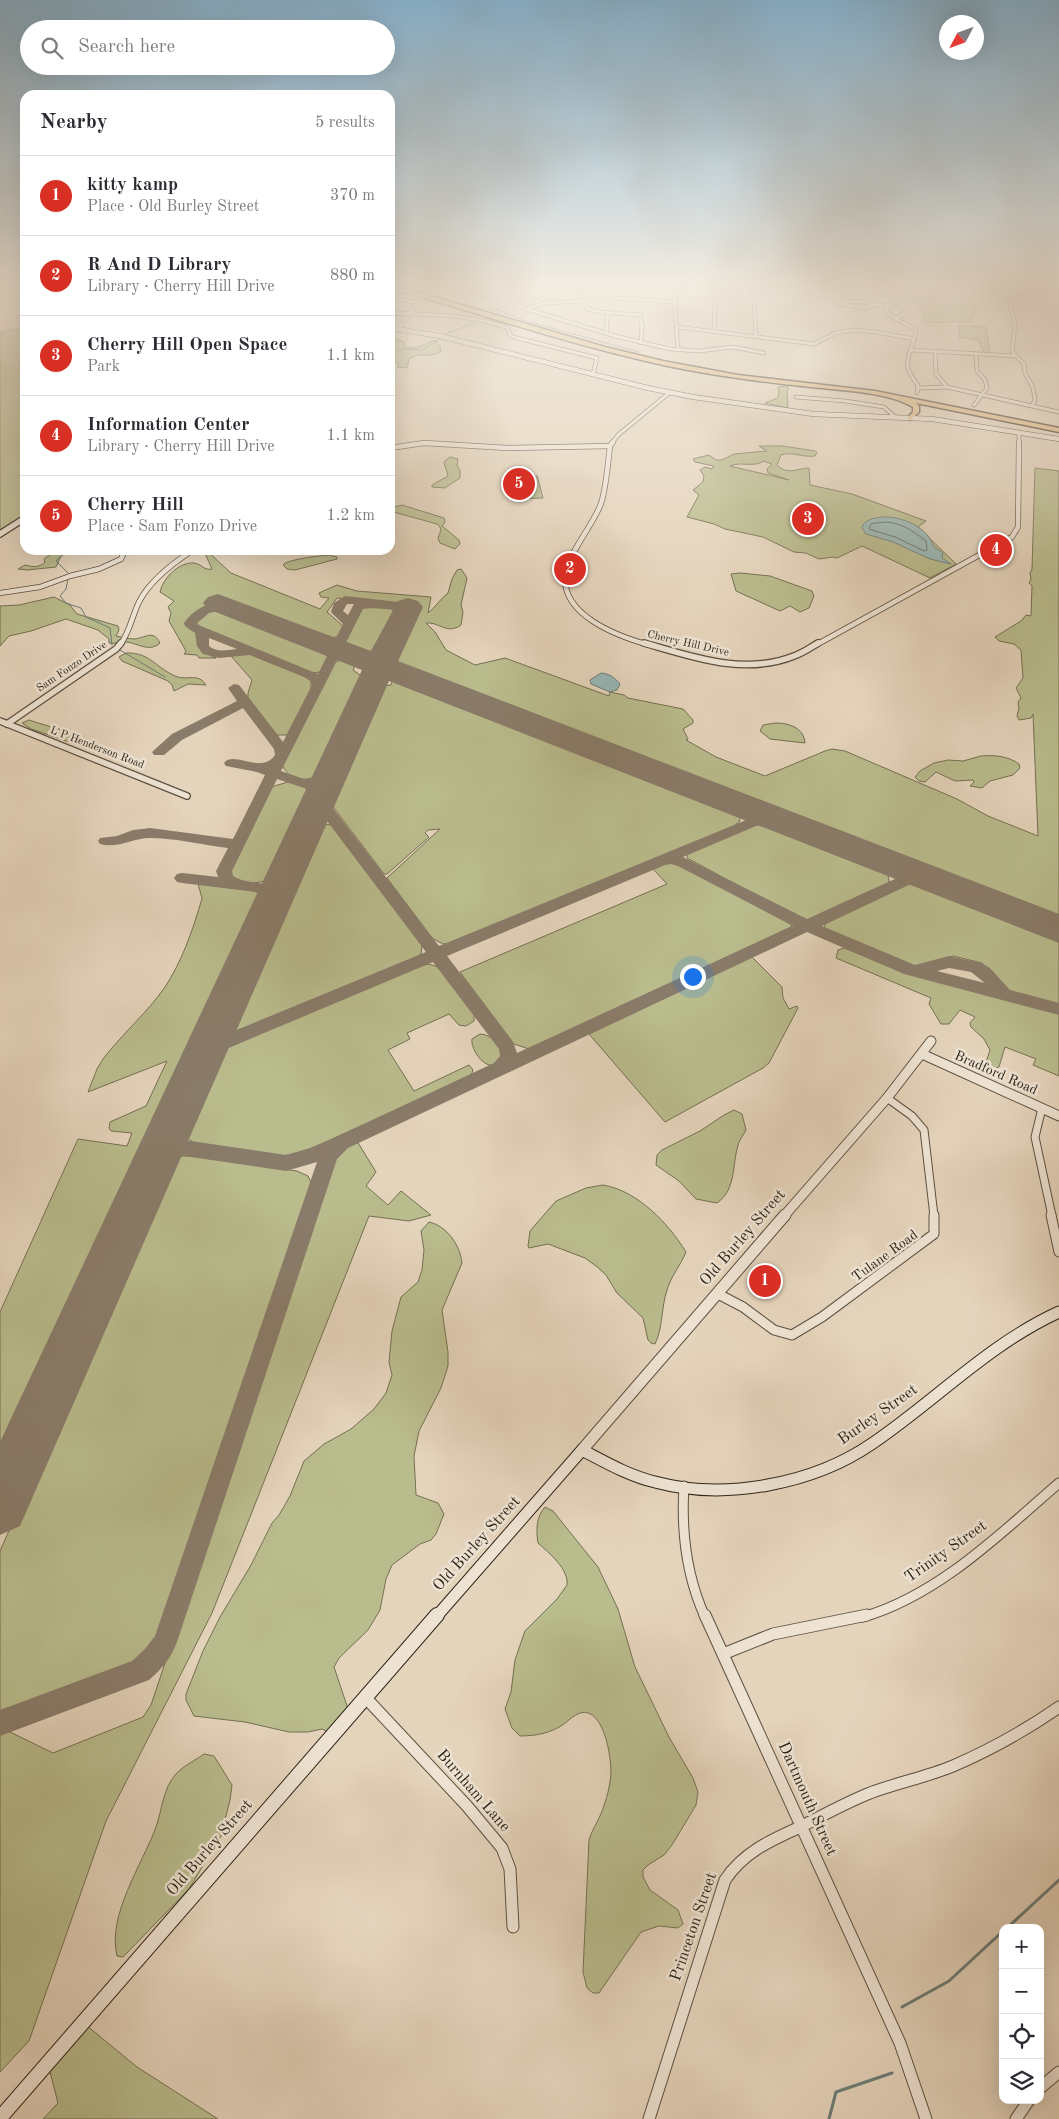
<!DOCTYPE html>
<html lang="en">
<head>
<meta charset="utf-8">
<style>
  body { margin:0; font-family:"Old Standard TT",serif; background:#f2f2f3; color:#2b2b33 }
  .controls { position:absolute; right:15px; bottom:15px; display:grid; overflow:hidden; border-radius:10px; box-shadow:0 5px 20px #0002 }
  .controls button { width:45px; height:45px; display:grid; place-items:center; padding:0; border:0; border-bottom:1px solid #e1e1e2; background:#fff; color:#2b2b33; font:25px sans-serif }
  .compass { position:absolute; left:939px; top:15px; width:45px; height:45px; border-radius:50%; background:#fff; box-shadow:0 5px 20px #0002; rotate:229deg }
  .you { position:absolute; left:692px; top:976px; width:18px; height:18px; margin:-12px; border:4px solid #fff; border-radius:50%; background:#1a73e8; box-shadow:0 0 0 8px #1a73e833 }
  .badge { display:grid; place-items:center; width:32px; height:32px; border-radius:50%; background:#d93025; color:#fff; font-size:16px; font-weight:700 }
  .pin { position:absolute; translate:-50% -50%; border:2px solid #fff; box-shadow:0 1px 5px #0006 }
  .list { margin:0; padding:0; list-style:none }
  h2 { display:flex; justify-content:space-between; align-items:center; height:65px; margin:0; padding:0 20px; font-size:21px }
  h2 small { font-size:16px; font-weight:400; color:#7c7c81 }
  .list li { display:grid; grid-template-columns:32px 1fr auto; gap:15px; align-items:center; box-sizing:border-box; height:80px; padding:0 20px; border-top:1px solid #e1e1e2 }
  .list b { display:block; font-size:19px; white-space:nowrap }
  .list p { margin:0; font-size:16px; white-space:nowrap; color:#7c7c81 }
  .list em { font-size:16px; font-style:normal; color:#7c7c81 }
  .icon { flex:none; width:28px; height:28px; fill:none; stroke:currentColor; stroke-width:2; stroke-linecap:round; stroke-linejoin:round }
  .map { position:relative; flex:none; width:1059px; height:2119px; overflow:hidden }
  .search { position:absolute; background:#fff; box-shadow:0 5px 20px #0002; left:20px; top:20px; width:375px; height:55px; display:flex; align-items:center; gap:12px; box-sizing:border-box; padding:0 18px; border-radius:28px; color:#7c7c81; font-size:19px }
  .panel { position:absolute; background:#fff; box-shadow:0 5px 20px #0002; left:20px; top:90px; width:375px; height:465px; border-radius:15px }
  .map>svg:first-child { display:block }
</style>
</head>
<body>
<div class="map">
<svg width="1059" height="2119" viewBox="0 0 1059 2119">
  <rect width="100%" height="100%" fill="#e5d4bc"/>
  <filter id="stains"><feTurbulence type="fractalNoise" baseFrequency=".004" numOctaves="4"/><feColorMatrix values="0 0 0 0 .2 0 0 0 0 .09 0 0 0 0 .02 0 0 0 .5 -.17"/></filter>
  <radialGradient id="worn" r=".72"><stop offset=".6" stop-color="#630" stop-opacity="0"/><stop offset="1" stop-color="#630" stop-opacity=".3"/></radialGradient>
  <!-- green -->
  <g fill="#b9bc8d" stroke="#747052" fill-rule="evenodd">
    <path d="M945 282H1019L1024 295C1006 294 988 282 972 298 980 307 974 312 970 322H924L922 321 925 315 921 306 906 298 914 289H936Z"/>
    <polygon points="959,326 986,327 990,353 984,353 978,340 959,337"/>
    <polygon points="25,327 25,514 0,530 0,333"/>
    <path d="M390 337 404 342 405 347 416 348 435 340 440 346 441 351C431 359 419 351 409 359L407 368 397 367 399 364 390 362Z"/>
    <polygon points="786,386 789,388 787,391 788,408 765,403 778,398 779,391 778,387"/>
    <path d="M759 446H783L815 451 817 452 815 456C803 458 793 451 781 455L777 465C788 476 798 468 809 468L810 485 852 494 926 521 918 527 956 564 930 578 862 546 837 558 833 557 819 559 806 553 794 552 763 537 725 529 714 524 687 517 699 495 693 490 703 482 704 476 700 470 705 467 712 469 714 466 695 462 693 459 709 455 716 460H722L734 454 767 451ZM764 461 772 464 767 469 768 473 789 480 730 466C741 461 753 468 764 461Z"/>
    <polygon points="450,457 458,459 457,465 460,471 460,478 445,488 432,487 432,485 448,476 444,462"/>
    <path d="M1035 468 1059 471V919L399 665 394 662V659L417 605 337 598 327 612 343 626 339 636 332 638 223 597 187 622 188 628 201 636V651L216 658H199L197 655 184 654 186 651 169 621 171 613 168 607 174 601 160 592C163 578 179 562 194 563 202 564 204 571 212 569L204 551 206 550 231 573 320 609 329 598 321 597 319 593 337 585 357 591 431 597 428 613C436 607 440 599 448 593L452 579 457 570 461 569 467 578 461 605 463 612 461 625C447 635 440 622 426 623L435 632 446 650 475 665 505 658 609 696 610 692 624 695 628 698 683 709 693 720V723L683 729 688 739 686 740 716 757 765 776 825 751 832 749 845 751 957 799 988 816 1038 836 1033 714 1031 718 1019 720 1017 716 1019 708 1018 702 1021 698 1016 688 1023 678 1021 650 1014 644 999 641 995 637 1021 621 1026 615 1031 616 1032 586 1029 583 1031 579 1030 573 1032 569Z"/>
    <polygon points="537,476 543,498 511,499 506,478"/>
    <path d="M402 505 444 518 445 522 442 526 459 540 460 544 455 549 440 543 438 538C440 532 443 528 437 524L390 511V508Z"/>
    <path d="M57 550H72L61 556 56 567 27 570 18 569 25 565C33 567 39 568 45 562L44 559Z"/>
    <path d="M329 555 337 557V559L295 570 287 569 283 565C288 559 319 556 329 555Z"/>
    <polygon points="740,573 770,576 812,591 814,596 809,608 800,612 790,606 780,611 736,591 731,574"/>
    <path d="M54 597 70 605 77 614 118 626 119 630 116 636C122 637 129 639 134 639 146 638 153 629 160 643 149 653 138 643 126 642 120 642 115 644 109 643V639L98 630 66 619 31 631 9 636 0 646V606L19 605Z"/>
    <polygon points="372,605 389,606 394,612 375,652 371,653 347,645 344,641 360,609"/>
    <path d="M219 611 324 651 328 657 320 672 313 673 208 632 197 624C198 614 210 610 219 611Z"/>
    <path d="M126 653C151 652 157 670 178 677 190 680 198 673 206 685L188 684 174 691 172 685 168 681 122 661 119 657Z"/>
    <polygon points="243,653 249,654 302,675 311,681 311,690 287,735 277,735 248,698 248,693 252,680 231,656"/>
    <path d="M342 660 356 664 353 670 363 677 319 773C308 784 287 780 282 764L331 666 335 662Z"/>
    <polygon points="393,679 733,811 739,815 740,821 733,827 454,943 443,944 432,938 387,878 440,829 428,830 425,833 429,837 387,874 384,874 331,804 332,799 380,691 383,686 391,685"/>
    <path d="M29 720C46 726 65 729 80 739V743L75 744 31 729 22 723Z"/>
    <path d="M776 723C789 723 804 728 805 743L770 739 760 731 763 725Z"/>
    <path d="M981 756C995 755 1008 756 1019 764L1020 768 1013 775 990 781 982 788 970 786 974 782 973 780 955 781 936 772 925 782 919 781 915 777 920 771 934 763 948 760 963 761Z"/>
    <path d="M288 782C296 783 307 785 310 794L272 876C261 886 243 884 232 876L230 868 271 787Z"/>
    <polygon points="324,824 332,825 422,945 421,954 415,959 242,1031 234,1032 231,1027 320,826"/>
    <polygon points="766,824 884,870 888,875 889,881 888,884 817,917 806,920 793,915 687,858 687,854 690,853 755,825"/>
    <polygon points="665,862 684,866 787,920 792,924 791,927 529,1049 514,1044 460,972 667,884 652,868"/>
    <path d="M198 884 253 890 259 894 260 900 0 1463V1312L78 1139 127 1146 132 1133 111 1131 109 1128 110 1122 146 1106 167 1061 88 1092 97 1069 103 1059C122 1034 147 1013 165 987 182 961 192 932 201 902L202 898Z"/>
    <polygon points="907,884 918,884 1059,939 1059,1006 1007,992 1000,987 982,963 953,956 917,969 833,935 824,928 826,922"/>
    <polygon points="844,948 909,974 1059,1013 1059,1076 1033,1065 1036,1059 1005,1047 999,1067 994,1069 989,1067 986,1062 990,1050 984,1039 971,1027 970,1023 975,1017 960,1010 949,1024 941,1024 929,1004 931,998 836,958 838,950"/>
    <polygon points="752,957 782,987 783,998 789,1009 797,1006 798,1008 769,1063 763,1068 665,1122 589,1034"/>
    <polygon points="429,964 438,967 474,1013 474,1021 466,1026 459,1025 449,1014 407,1033 410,1039 388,1050 414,1091 469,1065 473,1070 471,1076 299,1154 279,1156 194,1143 187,1138 185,1131 220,1052 224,1048 419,966"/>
    <path d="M480 1034C491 1034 502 1046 502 1057 491 1079 470 1051 472 1039Z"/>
    <path d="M734 1110 742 1114 746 1130C744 1133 742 1137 740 1140 731 1160 738 1189 717 1203L696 1199 679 1181 656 1165 657 1155 662 1150 700 1131 724 1115Z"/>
    <polygon points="357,1141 376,1172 366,1186 388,1205 401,1191 431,1215 409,1221 369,1216 212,1613 106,1821 29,2041 0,2072 0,1734 8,1731 53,1753 143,1717 151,1705 335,1155"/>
    <polygon points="182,1156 191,1156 297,1171 308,1176 312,1184 153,1648 141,1660 0,1714 0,1551 171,1163"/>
    <path d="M603 1185C638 1191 668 1223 686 1252 681 1265 671 1276 667 1290 661 1308 663 1328 655 1344L651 1343 648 1340 643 1318 617 1293 606 1275 596 1266 585 1258 548 1244 529 1248 528 1246 530 1231 556 1201 586 1188Z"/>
    <path d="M429 1222C447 1226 460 1245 462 1263L442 1310 448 1352V1366L441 1388 419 1431 414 1456 416 1495 438 1503 444 1514 436 1534 431 1540 420 1544 392 1565 386 1579 380 1610 368 1630 339 1658 334 1667 347 1706 348 1717 333 1734 322 1729 308 1732H289L245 1722 194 1716 186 1700V1694L203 1651 220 1617 251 1565 272 1523 279 1515 290 1496 304 1461 324 1444 351 1429 374 1409 386 1393 392 1375 389 1362 392 1331 401 1297 418 1282 422 1270 424 1250 421 1231Z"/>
    <path d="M545 1507 553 1511 598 1567 618 1609 635 1667 669 1737 693 1778 698 1792 696 1805 672 1845 664 1855 648 1865 643 1870V1877L650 1890 678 1910 683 1924 678 1928 659 1926 641 1932 599 1993H593L587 1988 583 1972 589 1840C591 1833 594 1828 597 1822 603 1811 608 1795 610 1782 614 1766 605 1705 580 1713 574 1715 569 1720 564 1724 551 1733 536 1736 520 1736L512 1728 505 1709 511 1692 515 1660 525 1631 557 1599 567 1585C569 1569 549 1553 538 1543 536 1530 536 1517 545 1507Z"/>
    <path d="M204 1754 214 1756 232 1785 230 1800 221 1836 189 1889 123 1957 117 1956C107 1915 142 1865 156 1827 162 1810 163 1788 176 1774 183 1766 196 1760 204 1754Z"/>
    <polygon points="86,2025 137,2067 218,2119 43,2119 58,2103 49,2068"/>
  </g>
  <!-- water -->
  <g fill="#96b7b6" stroke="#6c7c77">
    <path d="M883 517C902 516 929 528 933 546L943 553 942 558 951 564 930 559 893 542 866 534 862 528C864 519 875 518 883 517Z"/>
    <path d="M601 673C610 674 614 677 620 684L617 690 610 692 591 684 590 680Z"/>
  </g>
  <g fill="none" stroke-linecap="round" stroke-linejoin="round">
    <!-- shore -->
    <path stroke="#626e67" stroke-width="1" d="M886 522C902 523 913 531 926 541L927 550 924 551 895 537 869 529 871 524Z"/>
    <!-- stream-far1 -->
    <g stroke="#6c7c77" stroke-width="1">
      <polyline points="496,309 526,321 639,352"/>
      <polyline points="494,310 537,298 547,293"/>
      <polyline points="443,335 475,323"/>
      <polyline points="390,352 403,349 422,350 441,338"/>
      <polyline points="67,550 56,561 68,573"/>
      <polyline points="68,579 66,589 60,596 66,603 81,608 86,617 110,628 112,645"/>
      <polyline points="120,650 165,677"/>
    </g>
    <!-- stream -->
    <g stroke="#6c7c77" stroke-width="3">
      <polyline points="1007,1928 1059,1880"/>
      <polyline points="902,2007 949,1981 1003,1931"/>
      <polyline points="829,2119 836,2092 892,2073"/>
    </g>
    <!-- taxiway -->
    <path fill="#8a7c6a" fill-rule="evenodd" d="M345 596 408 603 414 607C407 614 376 606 363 609L281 771 304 779H315L329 772 334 773 336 776 322 786 328 796 329 803 439 946 756 816 772 813 777 815 779 818 777 821 763 823 683 857 807 919 897 878 887 866 890 862H900L911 872 930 873 933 877 930 881 915 882 822 926 915 965 949 956 981 963 990 968 1010 990 1059 1003V1015L904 974 807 932 348 1148 337 1159 177 1642C171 1658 162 1669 149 1680L0 1736V1710L132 1661 145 1649 155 1636 317 1162 286 1171 163 1153 156 1150 154 1145 156 1140 163 1137 286 1155 310 1148 334 1138 494 1063 500 1056 499 1049 433 962 212 1055 206 1057 200 1055 197 1050 200 1045 426 952 327 821C318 819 313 827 304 824L302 821 304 818 319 811 315 804 311 791 307 789 277 779 232 871 233 876C245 884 263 882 277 886L283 897 280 901 275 902 270 901 265 893 182 883 177 882 174 878 177 874 182 873 218 877 216 871 228 848C203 845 175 838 150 838 132 838 118 849 100 844L98 841 100 838 117 836 133 830 150 828 233 839 265 775 257 772 226 766 224 763C234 750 261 775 275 755L274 749 243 708 182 740 164 755H154L152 752 172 734 237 701 228 688 234 684 239 685 283 742 312 685 309 679 250 655 219 658 203 654 197 646 195 632 185 626 184 623C194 609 212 599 229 603L231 606 229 609 209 613 196 624 318 674 343 624 331 612 334 603ZM347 604H354L348 615 343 611ZM209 638 237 649C227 650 217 653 209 646ZM671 864 678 866 793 926 517 1053 513 1042 447 956 665 865ZM949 968 971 972 985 983 937 971Z"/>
    <!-- runway -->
    <polygon fill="#8a7c6a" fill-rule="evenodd" points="218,594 371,651 398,601 408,598 418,601 423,607 398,661 1059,914 1059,943 389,681 20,1526 0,1535 0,1442 362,670 208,609 203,603 208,597"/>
    <!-- minor-far5 casing -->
    <g stroke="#5c5041" stroke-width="4.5">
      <g id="minor-far5">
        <path d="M473 282 469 291C491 296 495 303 508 282"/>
        <polyline points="535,282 552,290 576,290"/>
        <polyline points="572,282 588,309 599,312 640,315 642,327 641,343"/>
        <polyline points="605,282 617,298 675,302"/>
        <polyline points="676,282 675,309 678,350"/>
        <polyline points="753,282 756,335"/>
        <path d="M916 282 905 297 888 305 886 308 889 315 916 330C912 356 898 361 918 385L917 393"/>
        <polyline points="427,291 433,282"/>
        <polyline points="2,297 22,282"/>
        <polyline points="390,299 419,302"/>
        <polyline points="1009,300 1015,324 1012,351 1024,364 1025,373 1033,388 1035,400 1032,406"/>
        <polyline points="1059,300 1059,303"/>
        <polyline points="582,301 545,303 526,309 615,336 670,349 699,351 733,347 764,353"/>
        <polyline points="637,301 641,282"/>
        <polyline points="894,303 903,305 905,311 902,316 894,318"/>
        <polyline points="876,305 864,308 837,303 856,301 887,306"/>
        <path d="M390 313C430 315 470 314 508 328L509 334 513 337 597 358 593 374"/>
        <polyline points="677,327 814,344 835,333 854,330 875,332 915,339"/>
        <polyline points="398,329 421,299"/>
        <polyline points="714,331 716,282"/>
        <polyline points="606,333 608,313"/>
        <polyline points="910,350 1016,356"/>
        <polyline points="935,351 936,374 947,387"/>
        <polyline points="919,388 947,387 1059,412"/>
        <polyline points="796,397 845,401 884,407 895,417"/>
        <polyline points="974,405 987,388 985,380 977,371 976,354"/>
        <polyline points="612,443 618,435 669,393"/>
        <polyline points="1019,443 1019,433"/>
      </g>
    </g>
    <!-- minor-far4 casing -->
    <g stroke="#5c5041" stroke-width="6">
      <g id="minor-far4">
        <path d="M613 442 610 446C608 462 606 492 600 506 593 524 569 554 566 571 557 614 617 636 649 645"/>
        <polyline points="390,448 424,443 508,448 610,446"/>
        <polyline points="0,593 40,587 70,576 99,569 121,559 125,550"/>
        <path d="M120 645C130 632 132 616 139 602 150 580 173 563 193 550"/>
        <polyline points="816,645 1012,537 1018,527 1019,442"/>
      </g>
    </g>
    <!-- minor-far3 casing -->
    <g stroke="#5c5041" stroke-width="8">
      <g id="minor-far3">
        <path d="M644 643C693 657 744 676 794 656 803 653 810 648 818 643"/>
        <polyline points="0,721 187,796"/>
        <polyline points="7,724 116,649 121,643"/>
      </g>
    </g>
    <!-- minor-far2 casing -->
    <g stroke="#5c5041" stroke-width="9">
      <g id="minor-far2">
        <polyline points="887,1098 912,1116 924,1130 934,1216"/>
        <polyline points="1042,1108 1035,1137 1052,1216"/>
      </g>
    </g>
    <!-- minor-far1 casing -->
    <g stroke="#5c5041" stroke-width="11">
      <g id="minor-far1">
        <polyline points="1051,1215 1059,1252"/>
        <polyline points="718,1294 743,1307 774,1330 792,1335 822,1317 934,1234 934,1215"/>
        <path d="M684 1486C681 1532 686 1575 705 1617"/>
        <path d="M863 1617C939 1595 1001 1533 1059 1483"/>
      </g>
    </g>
    <!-- minor casing -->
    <g stroke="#5c5041" stroke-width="13">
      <g id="minor">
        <polyline points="705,1615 900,2043 926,2119"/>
        <polyline points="723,1654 773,1634 867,1615"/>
        <polyline points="365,1697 467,1806 502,1848 510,1869 513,1927"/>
        <polyline points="1040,2088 1059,2072"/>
        <path d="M649 2119 725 1880C743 1853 769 1841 798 1828 822 1816 845 1803 870 1793 897 1783 926 1777 953 1766 990 1750 1026 1730 1059 1707"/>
        <polyline points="1016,2119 1029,2100"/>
      </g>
    </g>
    <!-- tertiary-far1 casing -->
    <g stroke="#5c5041" stroke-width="11">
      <g id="tertiary-far1">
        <polyline points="922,1054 1059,1116"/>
        <polyline points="784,1216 887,1098 931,1041"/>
      </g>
    </g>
    <!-- tertiary casing -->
    <g stroke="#5c5041" stroke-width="13">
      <polyline id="tertiary" points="582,1450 785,1215"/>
    </g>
    <!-- secondary-far3 casing -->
    <g stroke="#2e2418" stroke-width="5.5">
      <polyline id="secondary-far3" points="390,328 440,336 648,388 693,397 813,414 932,419 1059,439"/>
    </g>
    <!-- secondary-far2 casing -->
    <g stroke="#2e2418" stroke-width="8">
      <polyline id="secondary-far2" points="0,534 25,518"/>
    </g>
    <!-- secondary-far1 casing -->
    <g stroke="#2e2418" stroke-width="13">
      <path id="secondary-far1" d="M436 1617 582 1450C605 1462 629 1476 655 1482 725 1501 814 1484 873 1443 936 1400 989 1344 1059 1312"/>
    </g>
    <!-- secondary casing -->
    <g stroke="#2e2418" stroke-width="16">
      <polyline id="secondary" points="0,2118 437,1615"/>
    </g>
    <!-- motorway casing -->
    <g stroke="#2e2418" stroke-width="3">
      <path id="motorway" d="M390 284 605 347 663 361 738 375 875 391 1059 428V432L916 403 919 406V412L910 420 907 418 913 412V407C887 391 833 390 802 386 755 381 709 375 663 365 571 345 481 314 390 288Z"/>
    </g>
    <!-- minor-far5 -->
    <use href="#minor-far5" stroke="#eee3d3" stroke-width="3"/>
    <!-- minor-far4 -->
    <use href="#minor-far4" stroke="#eee3d3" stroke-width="4.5"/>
    <!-- minor-far3 -->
    <use href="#minor-far3" stroke="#eee3d3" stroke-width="5.5"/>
    <!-- minor-far2 -->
    <use href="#minor-far2" stroke="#eee3d3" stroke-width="7"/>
    <!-- minor-far1 -->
    <use href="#minor-far1" stroke="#eee3d3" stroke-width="9"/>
    <!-- minor -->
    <use href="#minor" stroke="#eee3d3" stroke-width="11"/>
    <!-- tertiary-far1 -->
    <use href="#tertiary-far1" stroke="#eee3d3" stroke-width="9"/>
    <!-- tertiary -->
    <use href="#tertiary" stroke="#eee3d3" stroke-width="11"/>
    <!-- secondary-far3 -->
    <use href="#secondary-far3" stroke="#eee3d3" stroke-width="4.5"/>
    <!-- secondary-far2 -->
    <use href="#secondary-far2" stroke="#eee3d3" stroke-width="5.5"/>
    <!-- secondary-far1 -->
    <use href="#secondary-far1" stroke="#eee3d3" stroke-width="11"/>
    <!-- secondary -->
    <use href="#secondary" stroke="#eee3d3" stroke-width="14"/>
    <!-- motorway -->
    <use href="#motorway" fill="#e2ba7e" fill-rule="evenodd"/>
  </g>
  <!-- sky -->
  <linearGradient id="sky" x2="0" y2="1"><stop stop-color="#87b5d4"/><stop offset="0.49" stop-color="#f3ece1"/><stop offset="1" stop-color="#f3ece1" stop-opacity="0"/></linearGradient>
  <rect width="1059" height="578" fill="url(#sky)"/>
  <g text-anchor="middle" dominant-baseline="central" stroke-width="5" stroke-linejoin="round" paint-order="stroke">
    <!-- far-street labels -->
    <g font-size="11" fill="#2e2418" stroke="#eee3d3">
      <text transform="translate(688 644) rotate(13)">Cherry Hill Drive</text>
      <text transform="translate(72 667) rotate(-34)">Sam Fonzo Drive</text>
      <text transform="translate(97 748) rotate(21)">L P Henderson Road</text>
    </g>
    <!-- street labels -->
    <g font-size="14" fill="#2e2418" stroke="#eee3d3">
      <text transform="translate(996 1073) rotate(24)">Bradford Road</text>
      <text transform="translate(885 1256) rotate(-36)">Tulane Road</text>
    </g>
    <!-- near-street labels -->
    <g font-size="16" fill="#2e2418" stroke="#eee3d3">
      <text transform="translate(743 1238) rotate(-49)">Old Burley Street</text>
      <text transform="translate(878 1415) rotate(-35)">Burley Street</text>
      <text transform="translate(477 1544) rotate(-48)">Old Burley Street</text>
      <text transform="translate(946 1552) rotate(-35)">Trinity Street</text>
      <text transform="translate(473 1791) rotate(49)">Burnham Lane</text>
      <text transform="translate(807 1799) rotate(66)">Dartmouth Street</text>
      <text transform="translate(210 1848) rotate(-49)">Old Burley Street</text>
      <text transform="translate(694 1927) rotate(-71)">Princeton Street</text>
    </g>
  </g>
  <rect width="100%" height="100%" filter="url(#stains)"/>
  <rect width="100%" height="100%" fill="url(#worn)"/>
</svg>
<div class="controls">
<button>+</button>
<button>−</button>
<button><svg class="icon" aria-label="locate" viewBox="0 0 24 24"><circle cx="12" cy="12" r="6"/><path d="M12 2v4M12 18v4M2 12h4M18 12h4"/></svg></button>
<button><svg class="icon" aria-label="layers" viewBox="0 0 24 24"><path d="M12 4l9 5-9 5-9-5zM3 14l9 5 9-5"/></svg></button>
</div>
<svg class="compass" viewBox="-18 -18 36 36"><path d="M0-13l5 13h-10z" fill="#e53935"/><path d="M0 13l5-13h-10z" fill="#7c7c81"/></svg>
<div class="you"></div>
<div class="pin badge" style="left:765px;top:1281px">1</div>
<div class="pin badge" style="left:570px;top:569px">2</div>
<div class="pin badge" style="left:808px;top:519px">3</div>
<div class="pin badge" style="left:996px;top:550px">4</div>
<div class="pin badge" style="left:519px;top:484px">5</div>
<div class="search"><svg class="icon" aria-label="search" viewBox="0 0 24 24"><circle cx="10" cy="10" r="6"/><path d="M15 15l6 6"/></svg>Search here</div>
<section class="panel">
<h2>Nearby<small>5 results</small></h2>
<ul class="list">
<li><span class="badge">1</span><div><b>kitty kamp</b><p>Place · Old Burley Street</p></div><em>370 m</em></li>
<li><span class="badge">2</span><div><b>R And D Library</b><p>Library · Cherry Hill Drive</p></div><em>880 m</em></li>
<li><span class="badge">3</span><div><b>Cherry Hill Open Space</b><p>Park</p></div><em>1.1 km</em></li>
<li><span class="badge">4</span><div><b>Information Center</b><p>Library · Cherry Hill Drive</p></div><em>1.1 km</em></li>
<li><span class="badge">5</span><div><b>Cherry Hill</b><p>Place · Sam Fonzo Drive</p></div><em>1.2 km</em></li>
</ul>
</section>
</div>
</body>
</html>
